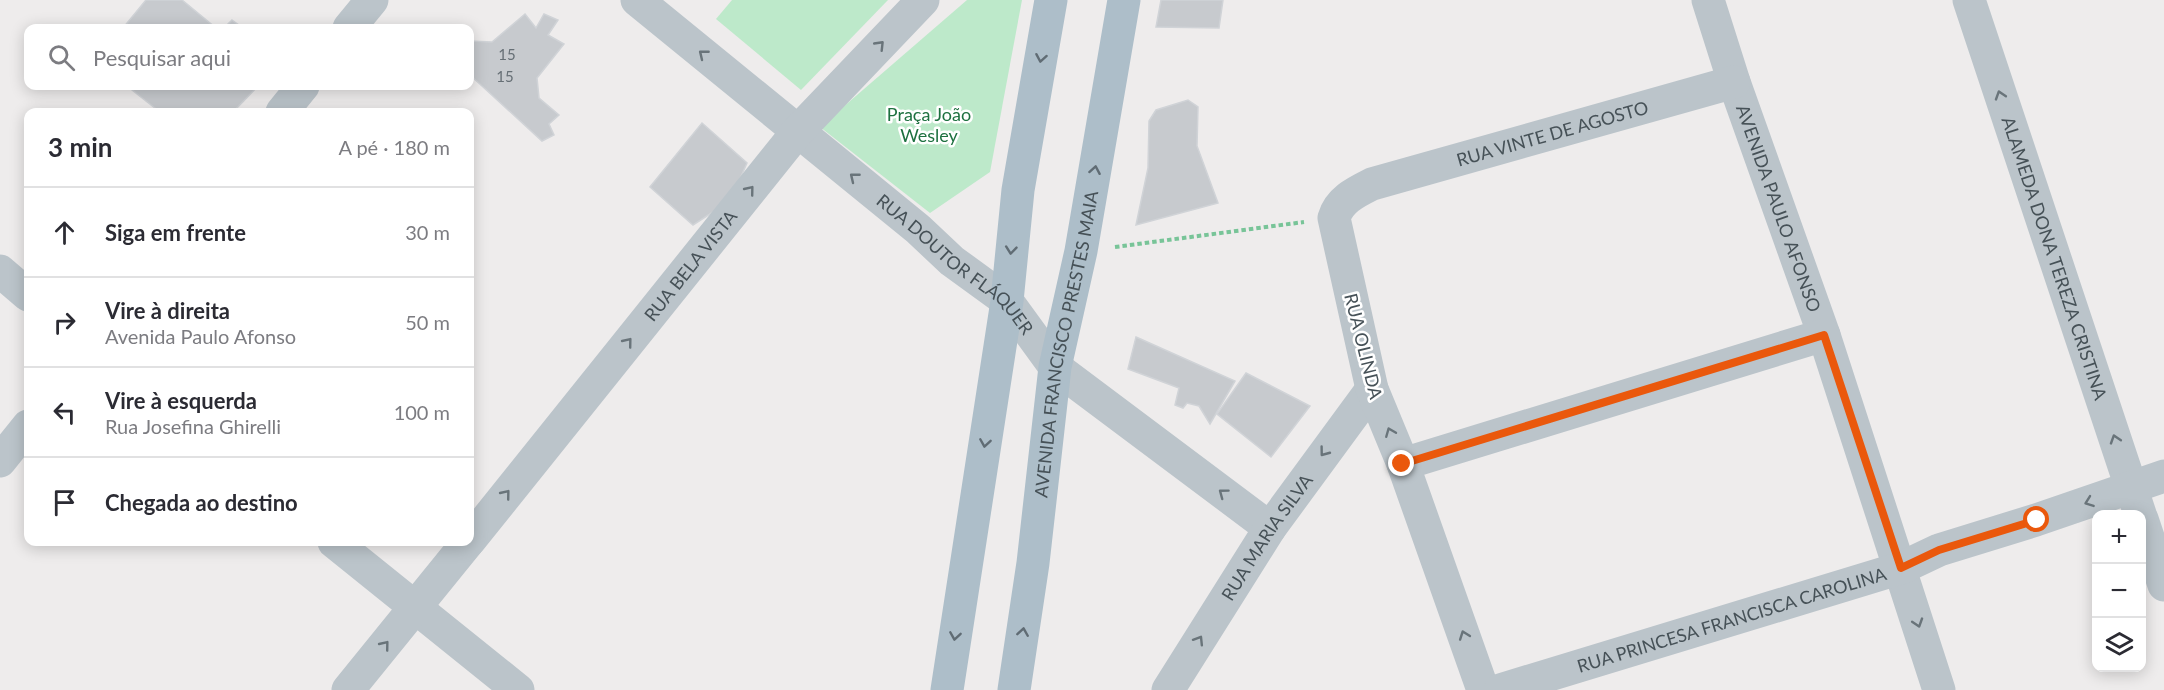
<!DOCTYPE html>
<html lang="pt">
<head>
<meta charset="utf-8">
<style>
  body { margin:0; font-family:Lato,sans-serif; background:#f2f2f3; color:#2b2b33 }
  .controls { position:absolute; right:18px; bottom:18px; display:grid; overflow:hidden; border-radius:12px; box-shadow:0 3px 15px #0003 }
  .controls button { width:54px; height:54px; display:grid; place-items:center; padding:0; border:0; border-bottom:2px solid #e1e1e2; background:#fff; color:#2b2b33; font:30px sans-serif }
  .stop { position:absolute; width:18px; height:18px; margin:-14px; border:4px solid #ea580c; border-radius:50%; background:#fff }
  .stop.end { background:#ea580c; border-color:#fff; box-shadow:0 2px 6px #0008 }
  .list { margin:0; padding:0; list-style:none }
  h2 { display:flex; justify-content:space-between; align-items:center; height:78px; margin:0; padding:0 24px; font-size:26px }
  h2 small { font-size:20px; font-weight:400; color:#7c7c81 }
  .list li { display:grid; grid-template-columns:39px 1fr auto; gap:18px; align-items:center; box-sizing:border-box; height:90px; padding:0 24px; border-top:2px solid #e1e1e2 }
  .list b { display:block; font-size:22px; white-space:nowrap }
  .list p { margin:0; font-size:20px; white-space:nowrap; color:#7c7c81 }
  .list em { font-size:20px; font-style:normal; color:#7c7c81 }
  .icon { flex:none; width:33px; height:33px; fill:none; stroke:currentColor; stroke-width:2; stroke-linecap:round; stroke-linejoin:round }
  .map { position:relative; flex:none; width:2164px; height:690px; overflow:hidden }
  .search { position:absolute; background:#fff; box-shadow:0 3px 15px #0003; left:24px; top:24px; width:450px; height:66px; display:flex; align-items:center; gap:15px; box-sizing:border-box; padding:0 21px; border-radius:12px; color:#7c7c81; font-size:22px }
  .panel { position:absolute; background:#fff; box-shadow:0 3px 15px #0003; left:24px; top:108px; width:450px; height:438px; border-radius:12px }
  .map>svg:first-child { display:block }
</style>
</head>
<body>
<div class="map">
<svg width="2164" height="690" viewBox="0 0 2164 690">
  <rect width="100%" height="100%" fill="#eeecec"/>
  <!-- green -->
  <g fill="#bde9ca">
    <polygon points="732,0 888,0 801,90 716,19"/>
    <polygon points="967,0 1022,0 990,172 930,213 820,127"/>
  </g>
  <!-- building -->
  <g fill="#c7cace" stroke="#d0d3d7" stroke-width="1.5">
    <polygon points="146,0 182,0 216,28 123,28"/>
    <polygon points="1161,0 1223,0 1219,28 1156,27"/>
    <polygon points="525,14 536,28 544,14 558,20 548,35 564,44 537,78 539,98 559,115 549,124 554,135 542,141 470,75 470,41 492,42"/>
    <polygon points="232,20 243,28 224,28"/>
    <polygon points="127,86 258,86 233,112 160,112"/>
    <polygon points="1188,100 1198,107 1197,146 1218,203 1136,225 1148,168 1149,121 1156,110"/>
    <polygon points="702,123 747,163 730,201 693,225 650,187"/>
    <polygon points="1136,337 1235,381 1210,424 1199,406 1187,403 1183,408 1175,405 1179,388 1128,369"/>
    <polygon points="1246,373 1310,406 1271,457 1217,414"/>
  </g>
  <g fill="none" stroke-linecap="round" stroke-linejoin="round">
    <!-- path -->
    <polyline stroke="#78c498" stroke-width="4" stroke-dasharray="4.5 3" stroke-linecap="butt" points="1115,247 1304,222"/>
    <!-- minor -->
    <g stroke="#bbc4ca" stroke-width="33">
      <path id="s1" d="M637 0 918 229 952 261 1007 301 1055 367 1270 528"/>
      <path id="s2" d="M1708 0 1734 82 1824 335 1939 690"/>
      <path id="s3" d="M1969 0 2140 514"/>
      <polyline points="349,28 372,0"/>
      <polyline points="282,112 303,86"/>
      <polyline points="0,271 28,295"/>
      <polyline points="0,461 28,426"/>
      <polyline points="1403,464 1824,335"/>
      <polyline points="2142,519 2164,585"/>
      <path id="s4" d="M470 540 798 131 923 0"/>
      <polyline points="334,542 518,690"/>
      <polyline points="348,690 468,542"/>
      <path id="s5" d="M1168 690 1270 528 1372 389"/>
      <path id="s6" d="M1483 690 1403 464 1372 389 1334 218C1339 200 1356 192 1372 184L1734 82"/>
      <path id="s7" d="M1500 690 1901 568 1939 550 2036 520 2164 476"/>
    </g>
    <!-- major -->
    <g stroke="#adbec9" stroke-width="33">
      <polyline points="947,690 1007,301 1018,190 1051,0"/>
      <path id="s8" d="M1014 690 1033 563 1055 367 1081 251 1124 0"/>
    </g>
  </g>
  <!-- one-way arrows -->
  <defs><path id="oneway-chevron" d="M-2-3.5L2.5 0L-2 3.5" fill="none" stroke-width="1.6" stroke-linecap="round" stroke-linejoin="round" transform="scale(1.5)"/></defs>
  <g stroke="#69747a">
    <use href="#oneway-chevron" transform="translate(880 45) rotate(-46)"/>
    <use href="#oneway-chevron" transform="translate(703 54) rotate(-141)"/>
    <use href="#oneway-chevron" transform="translate(2000 95) rotate(-108)"/>
    <use href="#oneway-chevron" transform="translate(854 177) rotate(-141)"/>
    <use href="#oneway-chevron" transform="translate(750 190) rotate(-51)"/>
    <use href="#oneway-chevron" transform="translate(628 342) rotate(-51)"/>
    <use href="#oneway-chevron" transform="translate(1390 432) rotate(-112)"/>
    <use href="#oneway-chevron" transform="translate(2115 439) rotate(-108)"/>
    <use href="#oneway-chevron" transform="translate(1324 452) rotate(127)"/>
    <use href="#oneway-chevron" transform="translate(1223 493) rotate(-143)"/>
    <use href="#oneway-chevron" transform="translate(506 494) rotate(-51)"/>
    <use href="#oneway-chevron" transform="translate(2089 502) rotate(160)"/>
    <use href="#oneway-chevron" transform="translate(1918 623) rotate(72)"/>
    <use href="#oneway-chevron" transform="translate(1464 635) rotate(-110)"/>
    <use href="#oneway-chevron" transform="translate(1199 640) rotate(-58)"/>
    <use href="#oneway-chevron" transform="translate(385 645) rotate(-51)"/>
  </g>
  <g stroke="#606c74">
    <use href="#oneway-chevron" transform="translate(1041 58) rotate(100)"/>
    <use href="#oneway-chevron" transform="translate(1095 170) rotate(-80)"/>
    <use href="#oneway-chevron" transform="translate(1011 250) rotate(96)"/>
    <use href="#oneway-chevron" transform="translate(985 443) rotate(99)"/>
    <use href="#oneway-chevron" transform="translate(1023 632) rotate(-81)"/>
    <use href="#oneway-chevron" transform="translate(955 636) rotate(99)"/>
  </g>
  <g fill="none" stroke-linecap="round" stroke-linejoin="round">
    <!-- route -->
    <polyline stroke="#ea580c" stroke-width="8" points="1402,464 1824,335 1901,568 1939,550 2037,520"/>
  </g>
  <g text-anchor="middle" dominant-baseline="central" stroke-width="5" stroke-linejoin="round" paint-order="stroke">
    <!-- number labels -->
    <g font-size="15" fill="#666f75">
      <text x="507" y="54">15</text>
      <text x="505" y="76">15</text>
    </g>
    <!-- park labels -->
    <g font-size="18" fill="#1e7140" stroke="#fff">
      <text x="929" y="114">Praça João<tspan x="929" dy="21">Wesley</tspan></text>
    </g>
    <!-- street labels -->
    <g font-size="18" fill="#465157" stroke="#fff">
      <text stroke="none"><textPath href="#s6" startOffset="736">RUA VINTE DE AGOSTO</textPath></text>
      <text stroke="none"><textPath href="#s2" startOffset="220">AVENIDA PAULO AFONSO</textPath></text>
      <text stroke="none"><textPath href="#s3" startOffset="272">ALAMEDA DONA TEREZA CRISTINA</textPath></text>
      <text stroke="none"><textPath href="#s4" startOffset="352">RUA BELA VISTA</textPath></text>
      <text stroke="none"><textPath href="#s1" startOffset="414">RUA DOUTOR FLÁQUER</textPath></text>
      <text stroke="none"><textPath href="#s8" startOffset="350">AVENIDA FRANCISCO PRESTES MAIA</textPath></text>
      <text transform="translate(1364 346) rotate(76)">RUA OLINDA</text>
      <text stroke="none"><textPath href="#s5" startOffset="182">RUA MARIA SILVA</textPath></text>
      <text stroke="none"><textPath href="#s7" startOffset="242">RUA PRINCESA FRANCISCA CAROLINA</textPath></text>
    </g>
  </g>
</svg>
<div class="controls">
<button>+</button>
<button>−</button>
<button><svg class="icon" aria-label="layers" viewBox="0 0 24 24"><path d="M12 4l9 5-9 5-9-5zM3 14l9 5 9-5"/></svg></button>
</div>
<div class="stop" style="left:2037px;top:520px"></div>
<div class="stop end" style="left:1402px;top:464px"></div>
<div class="search"><svg class="icon" aria-label="search" viewBox="0 0 24 24"><circle cx="10" cy="10" r="6"/><path d="M15 15l6 6"/></svg>Pesquisar aqui</div>
<section class="panel">
<h2>3 min<small>A pé · 180 m</small></h2>
<ul class="list">
<li><svg class="icon" aria-label="ahead" viewBox="0 0 24 24"><path d="M12 20V5M6 11l6-6 6 6"/></svg><div><b>Siga em frente</b></div><em>30 m</em></li>
<li><svg class="icon" aria-label="right" viewBox="0 0 24 24"><path d="M7 20v-9h11M14 6l5 5-5 5"/></svg><div><b>Vire à direita</b><p>Avenida Paulo Afonso</p></div><em>50 m</em></li>
<li><svg class="icon" aria-label="left" viewBox="0 0 24 24"><path d="M17 20v-9H6M10 6l-5 5 5 5"/></svg><div><b>Vire à esquerda</b><p>Rua Josefina Ghirelli</p></div><em>100 m</em></li>
<li><svg class="icon" aria-label="arrive" viewBox="0 0 24 24"><path d="M6 21V4h12l-3 4 3 4H6"/></svg><div><b>Chegada ao destino</b></div></li>
</ul>
</section>
</div>
</body>
</html>
